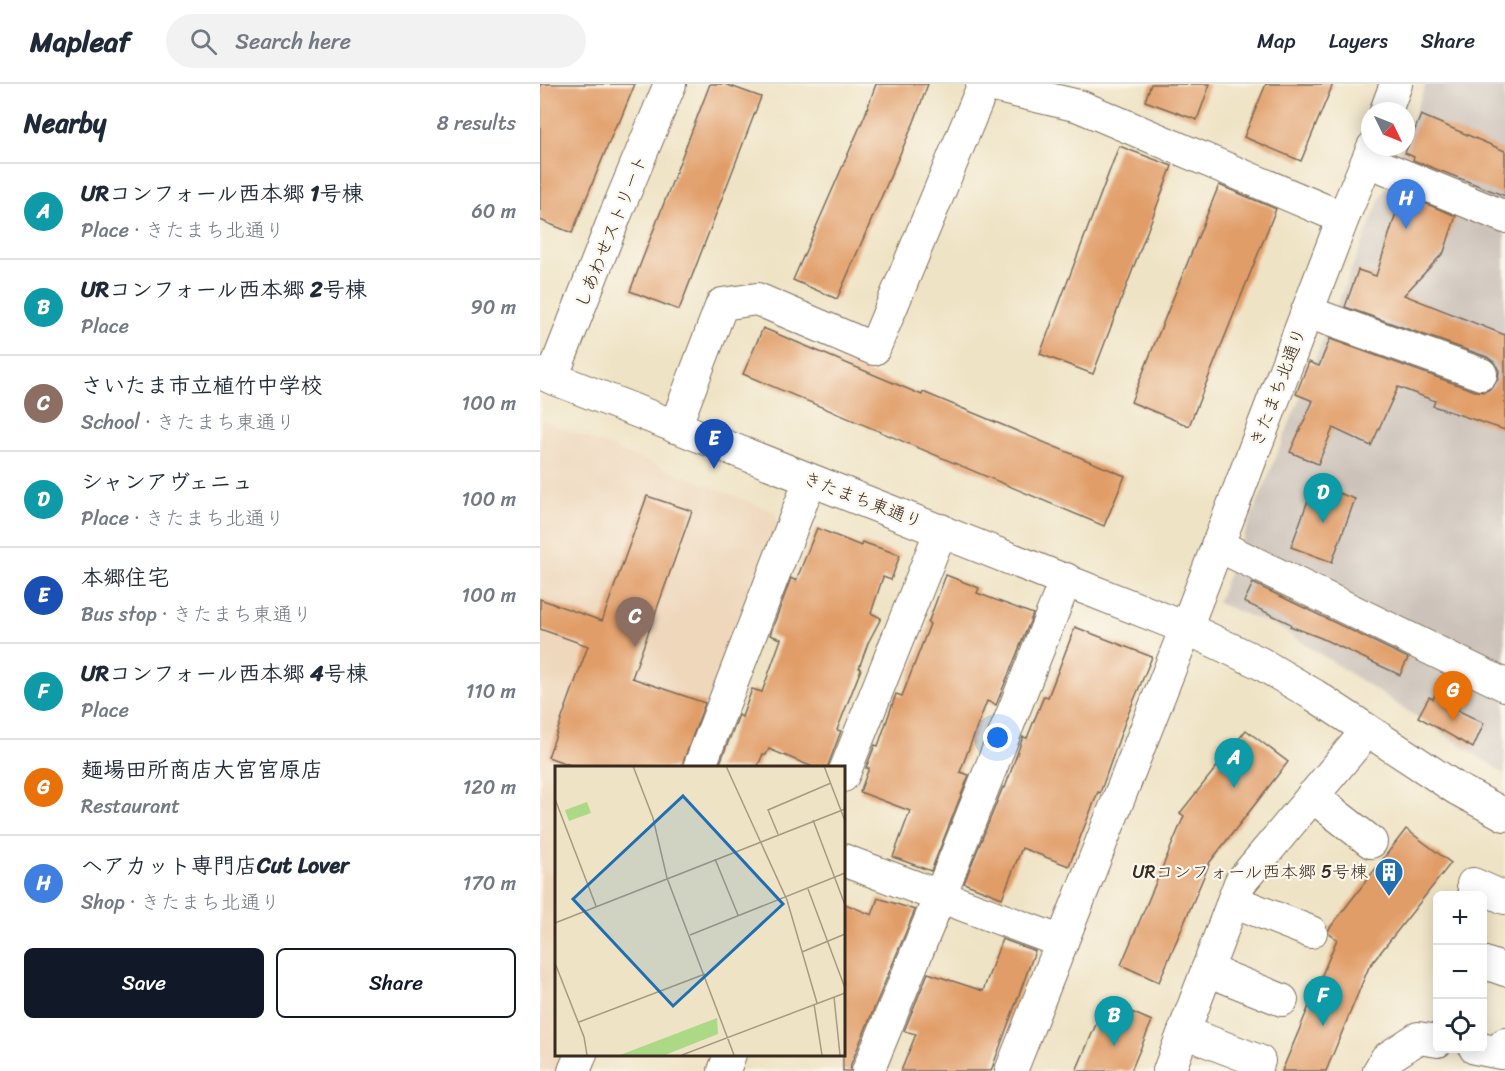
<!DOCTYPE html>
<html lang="en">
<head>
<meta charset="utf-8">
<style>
  body { margin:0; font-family:Sriracha,"Klee One",sans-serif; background:#f2f2f3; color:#1f2937 }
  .controls { position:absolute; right:18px; bottom:18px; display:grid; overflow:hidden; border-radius:9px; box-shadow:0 3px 15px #0003 }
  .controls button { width:54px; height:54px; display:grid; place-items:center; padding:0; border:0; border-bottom:2px solid #e0e1e3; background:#fff; color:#1f2937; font:30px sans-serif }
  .compass { position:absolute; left:821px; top:18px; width:54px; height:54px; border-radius:50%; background:#fff; box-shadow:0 3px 15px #0003; rotate:133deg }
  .you { position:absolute; left:458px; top:654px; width:21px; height:21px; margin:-15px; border:4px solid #fff; border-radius:50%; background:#1a73e8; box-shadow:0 0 0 9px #1a73e833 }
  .badge { display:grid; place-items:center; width:39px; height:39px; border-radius:50%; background:#111827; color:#fff; font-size:20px; font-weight:700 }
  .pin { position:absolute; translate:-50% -50px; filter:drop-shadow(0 2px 3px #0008) }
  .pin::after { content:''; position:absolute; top:32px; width:21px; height:18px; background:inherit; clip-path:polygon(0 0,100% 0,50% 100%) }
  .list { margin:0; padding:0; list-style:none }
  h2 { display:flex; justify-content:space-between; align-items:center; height:78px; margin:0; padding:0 24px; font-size:26px }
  h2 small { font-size:20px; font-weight:400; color:#747a83 }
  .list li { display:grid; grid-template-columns:39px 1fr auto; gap:18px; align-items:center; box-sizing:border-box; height:96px; padding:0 24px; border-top:2px solid #e0e1e3 }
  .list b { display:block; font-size:22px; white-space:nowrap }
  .list p { margin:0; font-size:20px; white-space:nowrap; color:#747a83 }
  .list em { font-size:20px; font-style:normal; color:#747a83 }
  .actions { display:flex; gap:12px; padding:18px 24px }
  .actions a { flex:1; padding:14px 0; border:2px solid #111827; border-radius:9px; text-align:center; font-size:21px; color:#111827 }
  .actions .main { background:#111827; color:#fff }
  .icon { flex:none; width:33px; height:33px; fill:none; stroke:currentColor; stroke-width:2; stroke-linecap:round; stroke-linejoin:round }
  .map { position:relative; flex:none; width:965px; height:987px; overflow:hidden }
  header { display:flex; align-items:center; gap:36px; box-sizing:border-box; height:84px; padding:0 30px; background:#fff; border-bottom:2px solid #e0e1e3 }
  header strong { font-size:28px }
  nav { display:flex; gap:33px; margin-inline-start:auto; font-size:21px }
  .search { width:420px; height:54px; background:#f2f2f3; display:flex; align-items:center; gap:15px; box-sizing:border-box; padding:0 21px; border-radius:33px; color:#747a83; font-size:22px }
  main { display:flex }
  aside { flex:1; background:#fff }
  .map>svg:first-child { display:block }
</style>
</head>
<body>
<header>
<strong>Mapleaf</strong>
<div class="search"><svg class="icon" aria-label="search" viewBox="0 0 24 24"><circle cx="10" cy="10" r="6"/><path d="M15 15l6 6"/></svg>Search here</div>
<nav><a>Map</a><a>Layers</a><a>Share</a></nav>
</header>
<main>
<aside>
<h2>Nearby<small>8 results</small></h2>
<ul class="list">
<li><span class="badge" style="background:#0f9aa8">A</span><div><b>URコンフォール西本郷 1号棟</b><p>Place · きたまち北通り</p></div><em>60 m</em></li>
<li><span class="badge" style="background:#0f9aa8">B</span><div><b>URコンフォール西本郷 2号棟</b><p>Place</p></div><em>90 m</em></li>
<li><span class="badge" style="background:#8d6e63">C</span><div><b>さいたま市立植竹中学校</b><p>School · きたまち東通り</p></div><em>100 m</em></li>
<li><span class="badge" style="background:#0f9aa8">D</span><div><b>シャンアヴェニュ</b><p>Place · きたまち北通り</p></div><em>100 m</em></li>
<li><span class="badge" style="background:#1a4fb4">E</span><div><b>本郷住宅</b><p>Bus stop · きたまち東通り</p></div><em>100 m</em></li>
<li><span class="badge" style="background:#0f9aa8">F</span><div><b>URコンフォール西本郷 4号棟</b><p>Place</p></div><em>110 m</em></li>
<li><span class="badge" style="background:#e8710a">G</span><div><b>麺場田所商店大宮宮原店</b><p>Restaurant</p></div><em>120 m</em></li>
<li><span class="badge" style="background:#3f7fe0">H</span><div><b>ヘアカット専門店Cut Lover</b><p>Shop · きたまち北通り</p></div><em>170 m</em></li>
</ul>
<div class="actions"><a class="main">Save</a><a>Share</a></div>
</aside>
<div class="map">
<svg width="965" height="987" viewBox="0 0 965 987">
  <rect width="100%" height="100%" fill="#fbf7ec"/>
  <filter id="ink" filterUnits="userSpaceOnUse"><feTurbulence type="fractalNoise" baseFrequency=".0167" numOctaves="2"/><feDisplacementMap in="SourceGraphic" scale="12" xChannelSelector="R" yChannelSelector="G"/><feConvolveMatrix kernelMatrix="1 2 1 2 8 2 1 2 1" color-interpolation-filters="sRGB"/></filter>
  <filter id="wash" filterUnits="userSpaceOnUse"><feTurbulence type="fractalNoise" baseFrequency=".008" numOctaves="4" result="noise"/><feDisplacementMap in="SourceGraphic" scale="24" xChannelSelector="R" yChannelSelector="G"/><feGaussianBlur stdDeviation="1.35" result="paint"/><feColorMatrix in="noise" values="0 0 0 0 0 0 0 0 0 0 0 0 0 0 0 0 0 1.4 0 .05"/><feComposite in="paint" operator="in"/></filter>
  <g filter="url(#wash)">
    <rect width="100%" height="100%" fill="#efe3c5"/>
    <!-- built -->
    <polygon fill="#eed7bb" points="0,335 235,428 239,441 142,684 16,684 16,970 27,971 21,987 0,987"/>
    <!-- industrial -->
    <polygon fill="#ccc2b9" points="886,0 965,0 965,690 740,544 677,519 861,63 866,63 866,51"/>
    <g id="blocks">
      <!-- building -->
      <g fill="#e19d67">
        <polygon points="0,0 95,0 79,39 77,39 32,149 0,136"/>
        <polygon points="170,0 185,0 221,13 139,226 90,207"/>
        <polygon points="336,0 388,0 374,38 297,215 253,196 325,31"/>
        <polygon points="611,0 670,0 657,36 605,17"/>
        <polygon points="726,0 793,0 761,77 704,53"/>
        <polygon points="881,31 965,67 965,112 873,76 874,73 865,69"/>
        <polygon points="579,62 632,82 553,290 500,270"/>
        <polygon points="679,101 736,125 649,342 591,318"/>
        <polygon points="862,110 916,132 904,168 864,211 965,251 965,346 893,322 895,317 858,303 831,362 793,344 778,380 750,368 773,317 756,310 769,278 779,282 790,255 935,307 944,308 952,304 958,295 959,287 955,279 947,273 805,223 818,186 836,192"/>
        <polygon points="223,244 382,311 383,308 585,392 564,442 203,290"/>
        <polygon points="774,400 815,415 792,478 751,463"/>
        <polygon points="107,412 152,427 92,594 165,619 141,684 38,684 8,673 48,562 0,545 0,515 62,537"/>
        <polygon points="277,444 321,462 322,458 360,471 351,496 343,493 331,529 341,534 328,559 319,584 321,585 297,646 301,647 287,684 275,684 229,665 226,671 223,670 217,684 178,684 199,631 202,633 212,605 222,608 241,555 230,551 251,494 256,497"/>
        <polygon points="406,491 439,504 437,509 493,530 456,621 447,617 420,688 429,691 391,787 353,773 370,727 320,708 329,684 326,684 335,661 338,662 356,610 362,612 390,540 388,539"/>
        <polygon points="713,499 868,574 860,591 781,554 750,542 751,540 704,518"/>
        <polygon points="535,543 612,573 586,635 560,709 558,708 529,782 482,764 462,814 424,799 463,703 465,704 483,653 487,654 504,612 508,613"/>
        <polygon points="905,592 928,603 917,626 944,639 933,664 878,633 889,613 893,615"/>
        <polygon points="706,646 748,678 670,778 619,898 581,881 644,732 640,729"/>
        <polygon points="866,745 911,779 829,883 786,987 742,987 797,855 788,849 789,845"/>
        <polygon points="338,814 375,826 311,980 310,987 303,987 303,819 332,831"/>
        <polygon points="462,855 495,867 451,987 361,987 376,950 364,947 388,889 443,907"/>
        <polygon points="566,917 612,937 591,987 536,987"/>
      </g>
    </g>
  </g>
  <g filter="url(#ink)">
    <use href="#blocks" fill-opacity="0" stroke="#7a6b58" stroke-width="1.5"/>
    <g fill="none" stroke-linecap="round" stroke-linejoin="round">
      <!-- minor casing -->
      <g stroke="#7a6b58" stroke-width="34">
        <g id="minor">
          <polyline points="445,0 539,22 803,134"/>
          <polyline points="846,27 856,0"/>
          <polyline points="828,77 965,133"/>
          <polyline points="767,228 941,290"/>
          <polyline points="0,289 646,544 720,579 774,611 917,705 965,731"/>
          <polyline points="12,294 75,132 130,0"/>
          <polyline points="135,343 182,220 217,215 334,265 444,0"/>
          <polyline points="677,461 965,601"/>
          <polyline points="159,684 270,396"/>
          <polyline points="303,692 401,446"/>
          <polyline points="772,712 831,758"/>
          <polyline points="303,776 522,858"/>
          <polyline points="933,800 965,814"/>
          <polyline points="693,817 771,848"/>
          <polyline points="942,878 965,886"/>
          <polyline points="667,886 742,916"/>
          <polyline points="644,948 719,977"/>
          <polyline points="935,964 961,969 965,960"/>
          <polyline points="34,987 41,970"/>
          <polyline points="184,987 190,970"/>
          <polyline points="328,987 400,812 526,495"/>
          <polyline points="471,987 646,544 803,134 833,63"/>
          <polyline points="629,987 700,799 827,647"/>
          <polyline points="839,987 846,975 878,954 898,957"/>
        </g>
      </g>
      <!-- minor -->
      <use href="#minor" stroke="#fff" stroke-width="32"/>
    </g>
  </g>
  <!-- icons -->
  <defs>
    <g id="building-pin" transform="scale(1.5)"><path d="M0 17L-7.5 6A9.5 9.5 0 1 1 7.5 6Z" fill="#1f6fb2" stroke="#fbf7ec"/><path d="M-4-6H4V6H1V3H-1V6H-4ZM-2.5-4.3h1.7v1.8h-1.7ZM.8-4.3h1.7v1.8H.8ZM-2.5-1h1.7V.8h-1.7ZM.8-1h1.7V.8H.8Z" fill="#fff"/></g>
  </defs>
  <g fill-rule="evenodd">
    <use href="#building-pin" x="849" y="788"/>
  </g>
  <g text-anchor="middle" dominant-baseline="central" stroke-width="4.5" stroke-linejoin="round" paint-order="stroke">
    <!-- street labels -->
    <g font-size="18" fill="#3b2a1e" stroke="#fbf7ec">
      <text transform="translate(71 147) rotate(-68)">しあわせストリート</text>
      <text transform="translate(738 303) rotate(-69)">きたまち北通り</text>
      <text transform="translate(323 416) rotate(21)">きたまち東通り</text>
    </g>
    <!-- poi labels -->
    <g font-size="18" fill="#3b2a1e" stroke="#fbf7ec" text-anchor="end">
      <text x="828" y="788">URコンフォール西本郷 5号棟</text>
    </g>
  </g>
  <!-- overview -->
  <g transform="translate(15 682)">
    <rect width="290" height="290" fill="#efe3c5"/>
    <path d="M32 36 36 47 14 55 10 44ZM162 252 163 268 110 289H65Z" fill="#acd986"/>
    <path fill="none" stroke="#a79982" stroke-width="1.5" d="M78 0 98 52 112 112 179 289M171 0 232 134 262 237M269 0 290 55M0 33 41 140M258 54 290 139M223 68 213 44 276 17M160 93 183 149M253 123 290 222M0 157 290 43M135 169 290 107M247 186 290 168M0 197 29 271 32 289M279 231 285 289M259 238 267 289M24 256 150 208M127 289 290 227"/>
    <path fill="#1f6fb2" fill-opacity="0.15" stroke="#1f6fb2" stroke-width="3" d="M128 30 228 138 118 240 18 133Z"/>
    <rect width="290" height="290" fill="none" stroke="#3b2a1e" stroke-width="3"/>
  </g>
</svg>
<div class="controls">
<button>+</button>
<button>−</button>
<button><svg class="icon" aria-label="locate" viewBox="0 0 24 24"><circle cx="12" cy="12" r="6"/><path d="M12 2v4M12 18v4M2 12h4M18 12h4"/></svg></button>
</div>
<svg class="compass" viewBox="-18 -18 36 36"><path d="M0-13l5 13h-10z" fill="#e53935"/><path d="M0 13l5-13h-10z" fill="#747a83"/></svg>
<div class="you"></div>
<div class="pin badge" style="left:694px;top:704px;background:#0f9aa8">A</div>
<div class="pin badge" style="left:574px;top:962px;background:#0f9aa8">B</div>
<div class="pin badge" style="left:95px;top:563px;background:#8d6e63">C</div>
<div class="pin badge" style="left:783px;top:439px;background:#0f9aa8">D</div>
<div class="pin badge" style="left:174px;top:385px;background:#1a4fb4">E</div>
<div class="pin badge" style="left:783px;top:942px;background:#0f9aa8">F</div>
<div class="pin badge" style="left:913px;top:637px;background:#e8710a">G</div>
<div class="pin badge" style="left:866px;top:145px;background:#3f7fe0">H</div>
</div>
</main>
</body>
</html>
